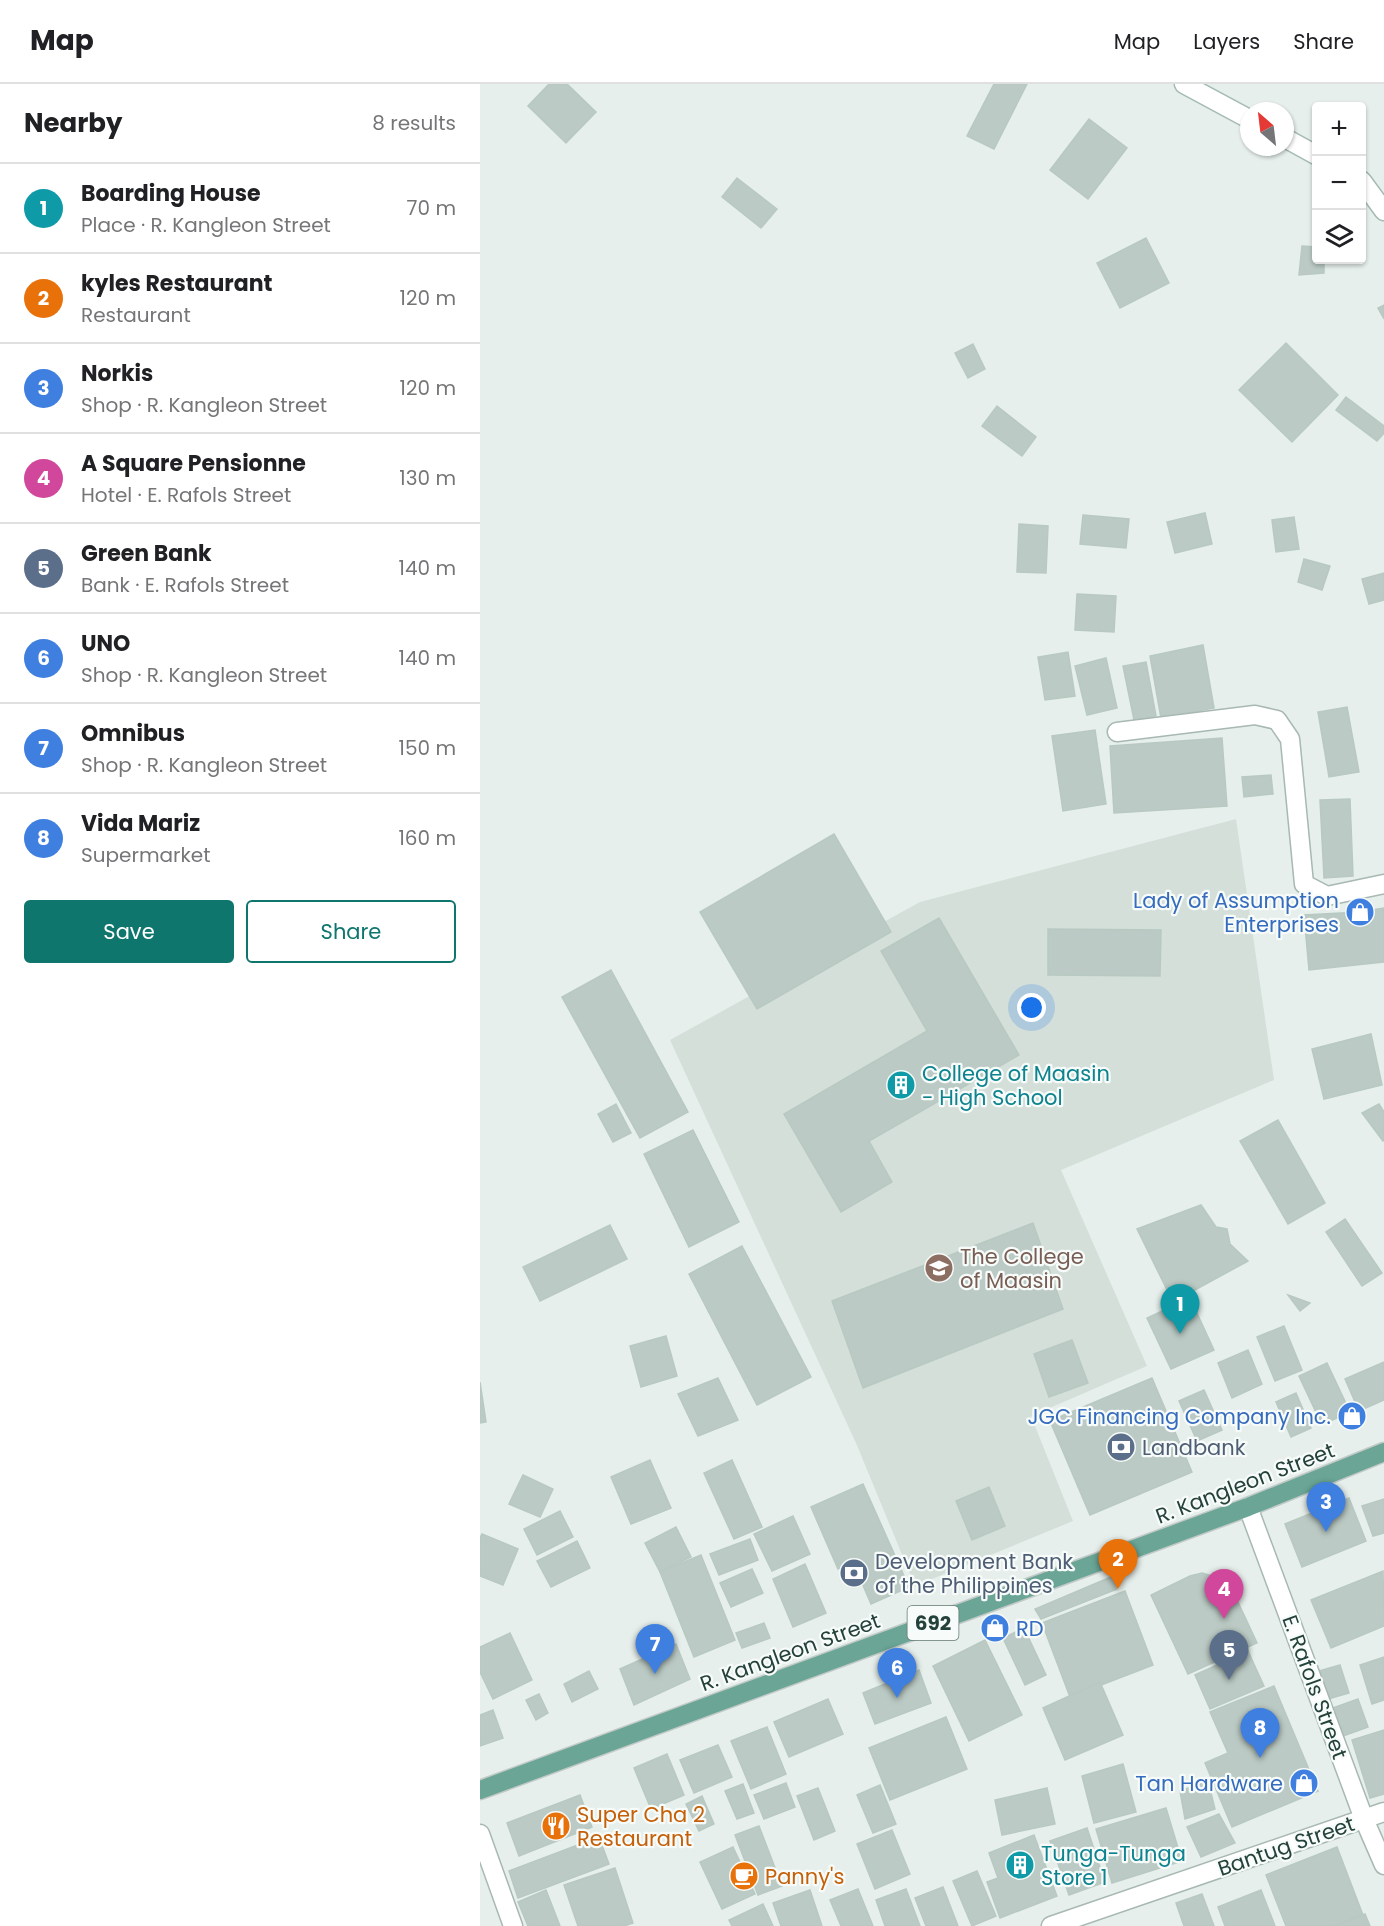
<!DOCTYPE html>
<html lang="en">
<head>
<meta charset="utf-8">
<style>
  body { margin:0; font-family:Poppins,sans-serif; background:#f2f2f2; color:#202124 }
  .controls { position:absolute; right:18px; top:18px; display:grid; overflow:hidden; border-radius:6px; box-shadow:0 2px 4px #0004 }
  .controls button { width:54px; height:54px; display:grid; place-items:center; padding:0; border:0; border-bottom:2px solid #e0e0e0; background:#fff; color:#202124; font:30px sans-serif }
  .compass { position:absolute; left:760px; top:18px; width:54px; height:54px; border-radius:50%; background:#fff; box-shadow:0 2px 4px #0004; rotate:332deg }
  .you { position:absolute; left:552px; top:924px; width:21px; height:21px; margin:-15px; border:4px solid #fff; border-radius:50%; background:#1a73e8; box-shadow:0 0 0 9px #1a73e833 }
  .badge { display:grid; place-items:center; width:39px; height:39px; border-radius:50%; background:#0f766e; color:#fff; font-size:20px; font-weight:700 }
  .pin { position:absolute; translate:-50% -50px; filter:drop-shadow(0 2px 3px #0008) }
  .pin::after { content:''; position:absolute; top:32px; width:21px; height:18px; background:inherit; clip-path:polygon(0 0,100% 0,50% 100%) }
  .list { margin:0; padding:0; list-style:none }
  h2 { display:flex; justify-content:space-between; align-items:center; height:78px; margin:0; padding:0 24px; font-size:26px }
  h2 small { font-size:20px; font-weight:400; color:#757577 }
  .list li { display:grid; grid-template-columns:39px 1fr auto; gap:18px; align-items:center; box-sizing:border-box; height:90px; padding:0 24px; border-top:2px solid #e0e0e0 }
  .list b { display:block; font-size:22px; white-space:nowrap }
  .list p { margin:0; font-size:20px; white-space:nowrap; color:#757577 }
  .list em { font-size:20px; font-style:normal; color:#757577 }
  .actions { display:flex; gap:12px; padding:18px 24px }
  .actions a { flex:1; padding:14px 0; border:2px solid #0f766e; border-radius:6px; text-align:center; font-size:21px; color:#0f766e }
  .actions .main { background:#0f766e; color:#fff }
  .icon { flex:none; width:33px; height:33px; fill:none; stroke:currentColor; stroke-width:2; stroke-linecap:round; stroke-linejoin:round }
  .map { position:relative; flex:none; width:904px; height:1842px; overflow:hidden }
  header { display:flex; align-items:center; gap:36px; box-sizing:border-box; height:84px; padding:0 30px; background:#fff; border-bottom:2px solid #e0e0e0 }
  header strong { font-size:28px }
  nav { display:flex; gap:33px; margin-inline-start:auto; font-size:21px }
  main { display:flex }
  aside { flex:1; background:#fff }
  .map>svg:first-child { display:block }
</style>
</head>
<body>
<header>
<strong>Map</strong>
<nav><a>Map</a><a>Layers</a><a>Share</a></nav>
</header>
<main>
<aside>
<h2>Nearby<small>8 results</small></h2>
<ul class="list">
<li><span class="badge" style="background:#0f9aa8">1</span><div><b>Boarding House</b><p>Place · R. Kangleon Street</p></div><em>70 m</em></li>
<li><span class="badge" style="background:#e8710a">2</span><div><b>kyles Restaurant</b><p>Restaurant</p></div><em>120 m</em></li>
<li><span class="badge" style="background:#3f7fe0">3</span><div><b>Norkis</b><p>Shop · R. Kangleon Street</p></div><em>120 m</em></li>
<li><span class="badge" style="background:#d1479c">4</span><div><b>A Square Pensionne</b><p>Hotel · E. Rafols Street</p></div><em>130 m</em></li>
<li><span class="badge" style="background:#5c6f8a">5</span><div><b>Green Bank</b><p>Bank · E. Rafols Street</p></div><em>140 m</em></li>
<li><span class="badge" style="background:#3f7fe0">6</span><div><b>UNO</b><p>Shop · R. Kangleon Street</p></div><em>140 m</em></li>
<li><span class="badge" style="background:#3f7fe0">7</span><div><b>Omnibus</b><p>Shop · R. Kangleon Street</p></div><em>150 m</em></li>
<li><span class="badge" style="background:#3f7fe0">8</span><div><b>Vida Mariz</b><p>Supermarket</p></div><em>160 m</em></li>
</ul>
<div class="actions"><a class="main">Save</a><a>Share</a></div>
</aside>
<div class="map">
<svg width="904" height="1842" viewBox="0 0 904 1842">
  <rect width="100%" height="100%" fill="#e6efeb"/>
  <!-- built -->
  <polygon fill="#d4dfda" points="756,735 794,996 581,1086 667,1282 551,1332 593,1437 435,1502 376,1359 190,956 440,818"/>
  <!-- building -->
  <g fill="#bbcac4" stroke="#b8c9c2" stroke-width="1.5">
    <polygon points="69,0 87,0 116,28 86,59 48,22"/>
    <polygon points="514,0 547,0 514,65 487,52"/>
    <polygon points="609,35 647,64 608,115 570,86"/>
    <polygon points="257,94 297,125 281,144 242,113"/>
    <polygon points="666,154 689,199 640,224 617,179"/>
    <polygon points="822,162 836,163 836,176 844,176 844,189 819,191"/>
    <polygon points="904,221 904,235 898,224"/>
    <polygon points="806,259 858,311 812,358 759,306"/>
    <polygon points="493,260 505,285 488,294 475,269"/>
    <polygon points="866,313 904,342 904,349 897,357 856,326"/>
    <polygon points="517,322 556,353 542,372 502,342"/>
    <polygon points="725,429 732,460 695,469 687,438"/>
    <polygon points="603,431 649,435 646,464 600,460"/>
    <polygon points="814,433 819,465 796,468 792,436"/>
    <polygon points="539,440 568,442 566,489 537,488"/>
    <polygon points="824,475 850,482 842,506 818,498"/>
    <polygon points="904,489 904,516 889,520 882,495"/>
    <polygon points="597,510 636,512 634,548 595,546"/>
    <polygon points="723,561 734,624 681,634 670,572"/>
    <polygon points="588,568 595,612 565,616 558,573"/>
    <polygon points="626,574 637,624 607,631 595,582"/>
    <polygon points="666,578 676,632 654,636 643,582"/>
    <polygon points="867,623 879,688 849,693 838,628"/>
    <polygon points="615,646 626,720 583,727 572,652"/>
    <polygon points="742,654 747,722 634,729 630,662"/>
    <polygon points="791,691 793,710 764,713 762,693"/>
    <polygon points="870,715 873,792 844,794 840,716"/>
    <polygon points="354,750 411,848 277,925 220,828"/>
    <polygon points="904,824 904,878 829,886 824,831 880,828"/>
    <polygon points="459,834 539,971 389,1057 412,1098 361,1128 304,1030 447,947 401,867"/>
    <polygon points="568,845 681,846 680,892 568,891"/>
    <polygon points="131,886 208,1028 160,1054 82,913"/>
    <polygon points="891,950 902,1001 844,1015 832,965"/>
    <polygon points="136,1020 151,1049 133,1058 118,1030"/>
    <polygon points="899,1020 904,1028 904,1056 903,1057 882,1029"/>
    <polygon points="798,1036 845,1119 808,1140 760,1057"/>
    <polygon points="213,1046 259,1138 209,1163 164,1070"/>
    <polygon points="721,1121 736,1143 747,1145 750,1160 768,1177 693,1218 657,1145"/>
    <polygon points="865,1135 902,1189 882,1202 846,1148"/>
    <polygon points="553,1139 583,1225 383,1304 352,1217"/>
    <polygon points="130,1141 147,1175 60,1217 43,1183"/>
    <polygon points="262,1162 331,1293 277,1321 209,1190"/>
    <polygon points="808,1211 830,1219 820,1227"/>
    <polygon points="710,1214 734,1266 691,1285 667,1234"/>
    <polygon points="804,1242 822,1286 795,1297 777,1253"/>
    <polygon points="186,1252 197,1292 161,1303 150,1262"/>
    <polygon points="592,1256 608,1299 569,1313 554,1270"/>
    <polygon points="768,1266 782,1300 752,1314 738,1279"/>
    <polygon points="904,1278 904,1316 879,1327 865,1295"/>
    <polygon points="847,1279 870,1328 842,1341 819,1292"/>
    <polygon points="238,1294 258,1336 218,1352 198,1310"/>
    <polygon points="672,1294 712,1388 610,1431 570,1337"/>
    <polygon points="0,1298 6,1338 0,1339"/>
    <polygon points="724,1306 742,1346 717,1357 699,1317"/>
    <polygon points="816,1309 831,1344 811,1353 796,1318"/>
    <polygon points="170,1376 191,1424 151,1440 131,1393"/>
    <polygon points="252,1376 282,1443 254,1455 224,1389"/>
    <polygon points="43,1391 73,1405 60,1433 29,1420"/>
    <polygon points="383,1400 429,1503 391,1520 373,1478 358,1485 331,1423"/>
    <polygon points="509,1403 525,1442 492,1456 476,1417"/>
    <polygon points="869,1414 886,1457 822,1483 805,1440"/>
    <polygon points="904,1415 904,1449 893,1452 882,1422"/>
    <polygon points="80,1427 93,1453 57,1471 44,1445"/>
    <polygon points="313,1432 330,1470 292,1487 274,1450"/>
    <polygon points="196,1443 211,1473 180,1488 165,1459"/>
    <polygon points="2,1450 38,1465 23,1501 0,1492 0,1454"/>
    <polygon points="270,1455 278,1476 239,1491 230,1470"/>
    <polygon points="97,1457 110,1484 71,1503 57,1477"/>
    <polygon points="221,1471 255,1556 214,1573 180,1488"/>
    <polygon points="325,1480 346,1529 313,1543 293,1495"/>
    <polygon points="272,1485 283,1509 251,1523 240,1499"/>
    <polygon points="903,1487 904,1542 851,1564 831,1516"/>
    <polygon points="722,1489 742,1495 750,1501 777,1559 708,1590 671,1511 710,1492"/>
    <polygon points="633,1492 637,1505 561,1535 555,1525"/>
    <polygon points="645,1507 673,1581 590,1613 562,1539"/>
    <polygon points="284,1539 290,1554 262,1564 256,1549"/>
    <polygon points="544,1544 566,1591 545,1601 523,1554"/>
    <polygon points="30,1549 52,1596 13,1615 0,1588 0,1563"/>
    <polygon points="505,1556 542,1631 489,1657 453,1582"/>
    <polygon points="196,1560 210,1595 154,1621 140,1585"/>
    <polygon points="768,1567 784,1602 730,1625 715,1591"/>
    <polygon points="904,1573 904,1616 892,1620 880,1581"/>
    <polygon points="860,1581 869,1609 848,1615 839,1587"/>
    <polygon points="439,1586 451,1619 395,1640 383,1609"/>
    <polygon points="109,1587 118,1605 92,1618 84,1600"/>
    <polygon points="620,1598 643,1651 585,1676 563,1624"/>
    <polygon points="794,1602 838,1707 752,1743 725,1679 748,1669 730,1628"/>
    <polygon points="59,1610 68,1629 56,1636 46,1616"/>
    <polygon points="348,1615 363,1650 309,1673 294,1638"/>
    <polygon points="878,1615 888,1643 863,1652 853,1624"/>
    <polygon points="13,1626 23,1654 0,1662 0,1631"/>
    <polygon points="466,1633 487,1685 410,1716 389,1664"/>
    <polygon points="287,1643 306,1690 271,1705 251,1657"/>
    <polygon points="904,1646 904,1710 890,1714 872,1656"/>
    <polygon points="238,1661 252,1693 214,1709 200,1676"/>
    <polygon points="187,1670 204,1711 171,1725 154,1684"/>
    <polygon points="643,1680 656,1728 614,1739 602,1692"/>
    <polygon points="728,1697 735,1725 705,1735 700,1707"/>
    <polygon points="306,1699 315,1723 284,1735 274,1711"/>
    <polygon points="263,1700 274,1729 257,1735 245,1707"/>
    <polygon points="400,1701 416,1740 393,1749 377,1711"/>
    <polygon points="338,1704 355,1747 334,1756 317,1712"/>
    <polygon points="567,1704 575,1740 522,1751 515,1716"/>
    <polygon points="100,1711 112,1743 39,1772 27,1739"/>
    <polygon points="222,1712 234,1740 219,1747 206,1720"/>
    <polygon points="686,1724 702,1777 632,1799 616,1745"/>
    <polygon points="739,1730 755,1759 721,1773 707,1743"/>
    <polygon points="279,1742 302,1802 278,1811 255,1751"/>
    <polygon points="607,1744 625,1798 589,1811 570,1757"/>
    <polygon points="412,1746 430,1790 395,1805 377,1760"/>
    <polygon points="554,1751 577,1812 520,1834 507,1798 518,1794 509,1769"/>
    <polygon points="119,1753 129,1780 38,1814 29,1787"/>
    <polygon points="253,1763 275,1810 242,1825 220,1778"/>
    <polygon points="857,1763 883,1831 854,1842 806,1842 786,1791"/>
    <polygon points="135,1784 153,1839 144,1842 98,1842 84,1801"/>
    <polygon points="497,1787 516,1832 492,1842 473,1797"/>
    <polygon points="463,1803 478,1842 446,1842 435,1814"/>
    <polygon points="378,1805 393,1842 361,1842 350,1816"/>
    <polygon points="426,1805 440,1842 405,1842 396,1816"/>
    <polygon points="66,1806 80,1842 48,1842 38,1818"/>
    <polygon points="330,1806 342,1842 301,1842 293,1819"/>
    <polygon points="781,1806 795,1842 745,1842 738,1823"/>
    <polygon points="722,1810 734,1842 704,1842 696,1819"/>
    <polygon points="283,1820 293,1842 252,1842 249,1836"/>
    <polygon points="885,1830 890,1842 855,1842"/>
  </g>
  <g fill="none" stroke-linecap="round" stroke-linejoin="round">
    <!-- lane casing -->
    <g stroke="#a8b8b2" stroke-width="21">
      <polyline id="lane" points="637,648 775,631 797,636 810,655 824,800 847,812 904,800"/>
    </g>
    <!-- street casing -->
    <g stroke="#a8b8b2" stroke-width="21">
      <g id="street">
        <polyline points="768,1423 884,1735 904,1781"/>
        <polyline points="0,1750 33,1842"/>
        <polyline points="571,1842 904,1728"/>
      </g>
    </g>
    <!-- secondary casing -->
    <g stroke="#a4bbb3" stroke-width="21">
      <g id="secondary">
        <polyline points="704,0 769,35"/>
        <polyline points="805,54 836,71"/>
        <polyline points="882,97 904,127"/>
      </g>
    </g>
    <!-- primary casing -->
    <g stroke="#c2cac8" stroke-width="21">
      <polyline id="primary" points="0,1706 768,1423 904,1368"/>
    </g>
    <!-- lane -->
    <use href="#lane" stroke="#fff" stroke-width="18"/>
    <!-- street -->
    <use href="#street" stroke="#fff" stroke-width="18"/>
    <!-- secondary -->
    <use href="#secondary" stroke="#fff" stroke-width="18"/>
    <!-- primary -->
    <use href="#primary" stroke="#6aa596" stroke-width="18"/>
  </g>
  <!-- icons -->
  <defs>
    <g id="shop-disc" transform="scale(1.5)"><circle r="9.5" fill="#3f7fe0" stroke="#f7fbf9"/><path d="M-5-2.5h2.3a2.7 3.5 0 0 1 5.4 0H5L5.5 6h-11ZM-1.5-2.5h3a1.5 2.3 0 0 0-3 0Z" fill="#fff"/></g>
    <g id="building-disc" transform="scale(1.5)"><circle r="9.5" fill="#0f9aa8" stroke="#f7fbf9"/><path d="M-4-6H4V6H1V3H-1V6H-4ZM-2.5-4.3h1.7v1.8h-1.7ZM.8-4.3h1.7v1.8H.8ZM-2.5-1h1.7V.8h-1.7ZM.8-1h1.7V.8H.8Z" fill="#fff"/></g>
    <g id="university-disc" transform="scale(1.5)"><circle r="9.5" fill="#8d6e63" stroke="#f7fbf9"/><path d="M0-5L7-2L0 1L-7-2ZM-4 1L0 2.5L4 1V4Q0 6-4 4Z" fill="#fff"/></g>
    <g id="bank-disc" transform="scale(1.5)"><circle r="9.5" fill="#5c6f8a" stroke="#f7fbf9"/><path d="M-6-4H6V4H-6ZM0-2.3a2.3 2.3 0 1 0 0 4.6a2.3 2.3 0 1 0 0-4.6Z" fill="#fff"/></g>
    <g id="restaurant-disc" transform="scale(1.5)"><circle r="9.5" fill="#e8710a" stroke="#f7fbf9"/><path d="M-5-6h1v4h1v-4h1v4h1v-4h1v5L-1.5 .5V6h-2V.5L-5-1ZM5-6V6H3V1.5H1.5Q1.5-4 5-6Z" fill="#fff"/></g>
    <g id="cafe-disc" transform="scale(1.5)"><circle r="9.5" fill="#e8710a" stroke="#f7fbf9"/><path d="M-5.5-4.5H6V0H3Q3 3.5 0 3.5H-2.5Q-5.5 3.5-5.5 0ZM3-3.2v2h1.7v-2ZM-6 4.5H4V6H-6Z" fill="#fff"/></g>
  </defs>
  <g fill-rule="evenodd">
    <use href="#shop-disc" x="880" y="828"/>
    <use href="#building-disc" x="421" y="1001"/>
    <use href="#university-disc" x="459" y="1184"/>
    <use href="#shop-disc" x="872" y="1332"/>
    <use href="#bank-disc" x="641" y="1363"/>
    <use href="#bank-disc" x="374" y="1489"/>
    <use href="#shop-disc" x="515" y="1544"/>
    <use href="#shop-disc" x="824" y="1699"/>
    <use href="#restaurant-disc" x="76" y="1742"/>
    <use href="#building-disc" x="540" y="1781"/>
    <use href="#cafe-disc" x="264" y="1792"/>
  </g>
  <g text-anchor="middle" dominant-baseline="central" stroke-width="4.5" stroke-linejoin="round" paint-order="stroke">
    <!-- shield labels -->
    <rect fill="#f7fbf9" stroke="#637a73" stroke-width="1.5" x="427.5" y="1522" width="51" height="34" rx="4.5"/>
    <g font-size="20" font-weight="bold" fill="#24423a">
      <text x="453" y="1539">692</text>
    </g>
    <!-- shop labels -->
    <g font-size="21" fill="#366cbe" stroke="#f7fbf9" text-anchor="end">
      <text x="859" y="816">Lady of Assumption<tspan x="859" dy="24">Enterprises</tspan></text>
      <text x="851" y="1332">JGC Financing Company Inc.</text>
      <text x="536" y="1544" text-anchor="start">RD</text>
      <text x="803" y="1699">Tan Hardware</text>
    </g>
    <!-- culture labels -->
    <g font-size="21" fill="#0d838f" stroke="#f7fbf9" text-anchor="start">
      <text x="442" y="989">College of Maasin<tspan x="442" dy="24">- High School</tspan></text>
      <text x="561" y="1769">Tunga-Tunga<tspan x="561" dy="24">Store 1</tspan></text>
    </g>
    <!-- education labels -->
    <g font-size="21" fill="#785e54" stroke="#f7fbf9" text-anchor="start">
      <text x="480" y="1172">The College<tspan x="480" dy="24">of Maasin</tspan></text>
    </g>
    <!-- service labels -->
    <g font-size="21" fill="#4e5e75" stroke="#f7fbf9" text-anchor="start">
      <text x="662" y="1363">Landbank</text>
      <text x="395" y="1477">Development Bank<tspan x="395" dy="24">of the Philippines</tspan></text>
    </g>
    <!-- street labels -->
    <g font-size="21" fill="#24423a" stroke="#f7fbf9">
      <text transform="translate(765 1399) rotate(-21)">R. Kangleon Street</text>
      <text transform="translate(310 1568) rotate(-20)">R. Kangleon Street</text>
      <text transform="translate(835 1603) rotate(70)">E. Rafols Street</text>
      <text transform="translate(806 1762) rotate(-19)">Bantug Street</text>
    </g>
    <!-- food labels -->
    <g font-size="21" fill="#c56008" stroke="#f7fbf9" text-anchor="start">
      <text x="97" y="1730">Super Cha 2<tspan x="97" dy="24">Restaurant</tspan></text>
      <text x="285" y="1792">Panny's</text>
    </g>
  </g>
</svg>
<div class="controls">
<button>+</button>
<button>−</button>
<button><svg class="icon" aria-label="layers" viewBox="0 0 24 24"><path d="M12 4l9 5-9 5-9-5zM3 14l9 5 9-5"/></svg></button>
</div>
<svg class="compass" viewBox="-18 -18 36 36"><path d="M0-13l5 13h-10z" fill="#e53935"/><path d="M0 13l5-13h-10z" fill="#757577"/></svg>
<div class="you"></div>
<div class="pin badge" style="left:700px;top:1250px;background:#0f9aa8">1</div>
<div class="pin badge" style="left:638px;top:1505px;background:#e8710a">2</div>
<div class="pin badge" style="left:846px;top:1448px;background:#3f7fe0">3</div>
<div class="pin badge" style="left:744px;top:1535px;background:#d1479c">4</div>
<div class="pin badge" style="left:749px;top:1596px;background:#5c6f8a">5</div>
<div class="pin badge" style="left:417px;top:1614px;background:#3f7fe0">6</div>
<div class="pin badge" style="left:175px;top:1590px;background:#3f7fe0">7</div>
<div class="pin badge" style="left:780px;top:1674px;background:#3f7fe0">8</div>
</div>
</main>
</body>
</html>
